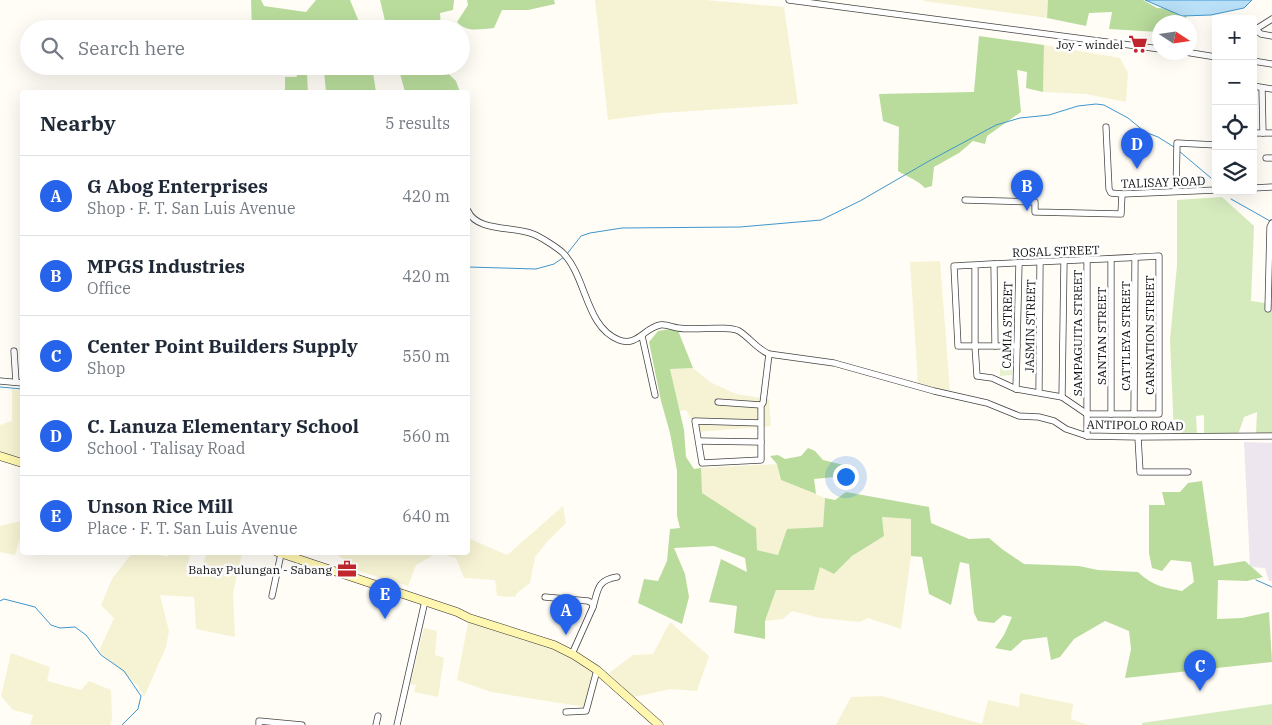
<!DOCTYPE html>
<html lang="en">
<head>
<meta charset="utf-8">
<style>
  body { margin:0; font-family:"IBM Plex Serif",serif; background:#f2f2f3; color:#1f2937 }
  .controls { position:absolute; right:15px; top:15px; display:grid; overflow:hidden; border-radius:5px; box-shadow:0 5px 20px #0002 }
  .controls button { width:45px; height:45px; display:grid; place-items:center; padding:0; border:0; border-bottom:1px solid #e0e1e3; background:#fff; color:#1f2937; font:25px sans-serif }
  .compass { position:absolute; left:1152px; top:15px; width:45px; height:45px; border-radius:50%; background:#fff; box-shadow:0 5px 20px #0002; rotate:102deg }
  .you { position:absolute; left:845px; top:476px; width:18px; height:18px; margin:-12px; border:4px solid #fff; border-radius:50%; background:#1a73e8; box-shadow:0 0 0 8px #1a73e833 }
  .badge { display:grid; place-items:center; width:32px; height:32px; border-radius:50%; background:#2563eb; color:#fff; font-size:16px; font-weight:700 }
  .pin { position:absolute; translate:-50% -41px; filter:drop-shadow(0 1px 2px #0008) }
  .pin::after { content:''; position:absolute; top:26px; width:18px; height:15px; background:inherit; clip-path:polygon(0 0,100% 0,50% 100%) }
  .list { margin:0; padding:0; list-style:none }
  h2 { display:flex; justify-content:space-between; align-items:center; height:65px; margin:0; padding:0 20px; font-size:21px }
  h2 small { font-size:16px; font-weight:400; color:#747a83 }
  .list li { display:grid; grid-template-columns:32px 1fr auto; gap:15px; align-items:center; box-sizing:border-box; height:80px; padding:0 20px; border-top:1px solid #e0e1e3 }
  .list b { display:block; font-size:19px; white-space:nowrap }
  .list p { margin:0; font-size:16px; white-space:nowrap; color:#747a83 }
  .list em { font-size:16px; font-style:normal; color:#747a83 }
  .icon { flex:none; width:28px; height:28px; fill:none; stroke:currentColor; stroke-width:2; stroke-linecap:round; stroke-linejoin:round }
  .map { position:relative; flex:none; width:1272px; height:725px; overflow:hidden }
  .search { position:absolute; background:#fff; box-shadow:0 5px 20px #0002; left:20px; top:20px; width:450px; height:55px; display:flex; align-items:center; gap:12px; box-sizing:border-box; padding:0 18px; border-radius:28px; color:#747a83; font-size:19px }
  .panel { position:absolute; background:#fff; box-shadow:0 5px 20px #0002; left:20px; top:90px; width:450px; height:465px; border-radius:5px }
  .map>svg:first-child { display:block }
</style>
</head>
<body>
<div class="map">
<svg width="1272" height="725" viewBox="0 0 1272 725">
  <rect width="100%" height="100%" fill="#fffdf5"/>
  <!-- industrial -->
  <polygon fill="#eee6ef" points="1244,442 1272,443 1272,581 1269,581 1265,568 1250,567"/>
  <!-- farmland -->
  <g fill="#f6f3d4">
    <polygon points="595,0 706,0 784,7 798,104 661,113 608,120"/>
    <polygon points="924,0 1048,0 1047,18 924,1"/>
    <polygon points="1044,45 1120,58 1128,73 1126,102 1086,94 1043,92"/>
    <polygon points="940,261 950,392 918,385 910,262"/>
    <polygon points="693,368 710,382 736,394 769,399 771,426 698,432 686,410 679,411 670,369"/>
    <polygon points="12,389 22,390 22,461 0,452 0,425 12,421"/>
    <polygon points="777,464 781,480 825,498 823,527 778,555 757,550 722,507 701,493 701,468"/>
    <polygon points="563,506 566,523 547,542 535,557 530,583 517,593 515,597 497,596 495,580 464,578 456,558 439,553 468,552 468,538 507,555"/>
    <polygon points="882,517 911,519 911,556 901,629 868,618 860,622 820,618 792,611 783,619 765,621 776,590 814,590 820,566 834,574 852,556 884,536"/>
    <polygon points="22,521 20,538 15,555 0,552 0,526"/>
    <polygon points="133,552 150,553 168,557 170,553 179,553 190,556 186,570 199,576 207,553 242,553 233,593 235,637 196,629 194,597 160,595 169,631 166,647 144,697 138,686 99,651 114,618 101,605 112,579"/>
    <polygon points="339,553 339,552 437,553 416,565 408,586 358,571 339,556"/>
    <polygon points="469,618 554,645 600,673 591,708 491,692 457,680"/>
    <polygon points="670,622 709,656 697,691 671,689 634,697 630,695 609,673 633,655 653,654"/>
    <polygon points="424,628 437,631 435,655 444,658 438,697 414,692 416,685 410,684"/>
    <polygon points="11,653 50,667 47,681 81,690 89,681 111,690 112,720 110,725 30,725 33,715 13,710 1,696"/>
    <polygon points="1020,693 1073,704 1071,719 1088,725 836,725 851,697 882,696 982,724 988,700 1019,707"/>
  </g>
  <!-- green -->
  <g fill="#d5ebbd">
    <polygon points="1222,197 1254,226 1251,301 1272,304 1272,434 1256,434 1257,412 1244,417 1238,435 1204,434 1204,415 1196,416 1197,434 1174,435 1170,340 1177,265 1177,200"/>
    <polygon points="1272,704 1272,725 1142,725 1142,723"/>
  </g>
  <!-- forest -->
  <g fill="#b9dc9c">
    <polygon points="251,0 261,0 264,6 306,12 316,0 350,0 362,29 252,29"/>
    <polygon points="380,0 454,0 453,10 440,13 441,29 387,29"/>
    <path d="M467 0H554L555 4 528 10H502L494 28C480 29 467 33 457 22L468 5Z"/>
    <polygon points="1048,0 1143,0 1157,8 1188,10 1185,22 1160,22 1159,32 1109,29 1112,12 1089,13 1086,26 1047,18"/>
    <path d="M979 36 1044 45 1043 92 1026 88 1027 72 1017 70 1021 112 987 136 985 144 973 141 959 153 934 167 932 186 925 188C917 180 908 177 898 171L899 127 883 121 879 94 974 92Z"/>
    <polygon points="295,66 372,66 376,92 326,92 324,71 307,75 308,92 285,92 285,77 297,77"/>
    <polygon points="398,66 440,66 456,81 460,92 405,92"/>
    <path d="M677 328 693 368 670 369 684 430 686 457 694 469 701 468 702 493 756 528 757 550 778 555 787 529 823 527 825 498 835 500 846 492 929 507 931 523 969 539 989 538 1002 549 1024 564 1079 566 1098 570 1138 572C1153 586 1162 587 1182 591L1194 582 1191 562 1171 560 1162 571 1152 568 1149 553V505H1165L1162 492H1180L1188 483 1202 481 1214 566 1245 561 1263 577 1247 581 1218 580 1217 619 1242 618 1269 612 1272 662 1125 678 1131 649 1129 631 1105 621 1074 639 1060 657 1051 660 1047 637 1023 640 1011 651 995 648 1004 635 1012 617 1003 615 994 623 978 621 974 613 969 564 960 562 951 605 929 594 922 557 911 556V519L882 517 884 536 852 556 834 574 820 567 814 590H776L765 621V639L734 633 737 606 709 602 721 559 747 572 745 558 714 546 674 548 685 574 689 597 682 624 638 603 644 579 658 581 667 561 670 529 680 528 677 516V471L670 433 661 401 649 342 658 331Z"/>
    <polygon points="808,448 815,451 823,460 852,467 854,475 814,479 816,494 781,480 777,464 770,456 778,455 785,459 801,456"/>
  </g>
  <!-- pitch -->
  <polygon fill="#e6f2cf" points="1000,353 1011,353 1012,375 1000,376"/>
  <!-- water -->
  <polygon fill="#b9e0f7" stroke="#3f96cf" points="1145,0 1252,0 1244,8 1211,15 1182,16"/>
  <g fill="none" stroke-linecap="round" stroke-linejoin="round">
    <!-- stream -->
    <g stroke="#3f96cf" stroke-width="1">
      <polyline points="1179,151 1211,178"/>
      <polyline points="1231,199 1270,221"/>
      <polyline points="567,254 581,236 590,233 622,228 740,227 821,220 860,201 929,161 996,125 1020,118 1049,115 1078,106 1096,104 1104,105 1128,118 1145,132 1158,137 1174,147"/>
      <polyline points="468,267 536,269 554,264 564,257"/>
      <polyline points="0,387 22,389"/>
      <polyline points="1256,580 1272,587"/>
      <polyline points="0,601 4,599 35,607 51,625 60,628 75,627 86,635 101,655 124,671 141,696 138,709 122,725"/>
    </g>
    <!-- street casing -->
    <g stroke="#444" stroke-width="7">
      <g id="street">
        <polyline points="789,0 1160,49"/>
        <polyline points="1256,30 1261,34 1272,36"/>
        <polyline points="1253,31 1272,19"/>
        <polyline points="1185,52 1216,57"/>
        <polyline points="1253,61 1272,64"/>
        <polyline points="1253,86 1272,89"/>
        <polyline points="1262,88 1263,133"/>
        <polyline points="1106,127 1109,189 1111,193 1122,194 1216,190"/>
        <polyline points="1253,133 1272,133"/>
        <polyline points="1266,158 1272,158"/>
        <polyline points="1253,188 1272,187"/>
        <polyline points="1176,191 1177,143 1216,145"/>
        <polyline points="965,200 1035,202 1035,212 1121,214 1122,194"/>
        <path d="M468 211C477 232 514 226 533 234 541 237 556 247 562 252 587 276 585 327 619 340 637 347 644 328 660 325 666 324 672 327 678 328 694 331 727 325 739 331 750 338 757 349 769 354L834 363 934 391 987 403 1019 416 1039 417 1054 421 1066 429 1087 436 1138 437 1272 436"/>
        <polyline points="1111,259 1111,414"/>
        <polyline points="994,264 995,346"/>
        <path d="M975 265V346L977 376 992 378 1016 389 1062 397 1087 414H1159V256C1091 260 1022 262 954 266L958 346C978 346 998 346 1017 346"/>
        <polyline points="1268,309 1270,227 1272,223"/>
        <polyline points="642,336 655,395"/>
        <polyline points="14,351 16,382"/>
        <polyline points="0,381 22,383"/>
        <polyline points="1016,389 1019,263"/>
        <polyline points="1039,391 1040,262"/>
        <polyline points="1062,397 1064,261"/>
        <polyline points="718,402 761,405 763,403 769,354"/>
        <polyline points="1134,414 1135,257"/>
        <polyline points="761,423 695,421 702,463 761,460 761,405"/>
        <polyline points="1087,436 1087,260"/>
        <polyline points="1138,437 1140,472 1188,472"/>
        <polyline points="699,441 761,442"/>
        <polyline points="272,596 281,554"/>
        <polyline points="545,597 588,601 592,603 593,607 572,654"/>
        <path d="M593 607C598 590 597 580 617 577"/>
        <polyline points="566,712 586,711 597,670"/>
        <polyline points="259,725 259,721 302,725"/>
        <polyline points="376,725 378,716"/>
        <polyline points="397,725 425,601"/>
      </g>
    </g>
    <!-- secondary casing -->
    <g stroke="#333" stroke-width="9">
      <g id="secondary">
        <polyline points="0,456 22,463"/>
        <polyline points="277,552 457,612 469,618 554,645 574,655 597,670 659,725"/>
      </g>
    </g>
    <!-- street -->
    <use href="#street" stroke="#fff" stroke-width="5.5"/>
    <!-- secondary -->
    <use href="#secondary" stroke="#fff6b0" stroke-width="8"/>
  </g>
  <!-- icons -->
  <defs>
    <g id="supermarket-bare" transform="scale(1.5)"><path d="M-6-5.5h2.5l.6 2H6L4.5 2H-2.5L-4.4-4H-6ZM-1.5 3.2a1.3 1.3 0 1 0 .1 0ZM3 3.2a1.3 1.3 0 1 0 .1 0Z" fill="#c4262e" stroke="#fff" stroke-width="2.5" paint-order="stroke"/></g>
    <g id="office-bare" transform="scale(1.5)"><path d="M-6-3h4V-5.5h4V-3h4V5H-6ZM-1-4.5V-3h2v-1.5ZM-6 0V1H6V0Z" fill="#c4262e" stroke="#fff" stroke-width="2.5" paint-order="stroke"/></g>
  </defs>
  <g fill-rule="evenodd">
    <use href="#supermarket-bare" x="1138" y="44"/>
    <use href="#office-bare" x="347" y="569"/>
  </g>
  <g text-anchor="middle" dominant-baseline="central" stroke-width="5" stroke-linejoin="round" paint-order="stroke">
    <!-- poi labels -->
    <g font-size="12" fill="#111" stroke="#fff" text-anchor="end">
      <text x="1123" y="44">Joy - windel</text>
      <text x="332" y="569">Bahay Pulungan - Sabang</text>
    </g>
    <!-- street labels -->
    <g font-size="12" fill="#111" stroke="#fff">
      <text transform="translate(1163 182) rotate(-2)">TALISAY ROAD</text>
      <text transform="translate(1056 251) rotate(-2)">ROSAL STREET</text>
      <text transform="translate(1007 325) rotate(-89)">CAMIA STREET</text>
      <text transform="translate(1030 326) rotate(-89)">JASMIN STREET</text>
      <text transform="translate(1077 333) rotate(-90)">SAMPAGUITA STREET</text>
      <text transform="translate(1149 335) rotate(-90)">CARNATION STREET</text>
      <text transform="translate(1101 336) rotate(-90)">SANTAN STREET</text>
      <text transform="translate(1125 336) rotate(-90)">CATTLEYA STREET</text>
      <text transform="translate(1135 425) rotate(1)">ANTIPOLO ROAD</text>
    </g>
  </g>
</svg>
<div class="controls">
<button>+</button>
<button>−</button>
<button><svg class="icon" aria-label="locate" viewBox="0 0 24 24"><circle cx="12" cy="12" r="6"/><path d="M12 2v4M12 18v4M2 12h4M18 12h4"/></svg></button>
<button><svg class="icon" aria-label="layers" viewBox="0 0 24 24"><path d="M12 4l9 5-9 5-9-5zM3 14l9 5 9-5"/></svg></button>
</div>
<svg class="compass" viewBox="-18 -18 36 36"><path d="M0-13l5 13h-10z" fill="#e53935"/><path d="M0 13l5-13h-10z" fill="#747a83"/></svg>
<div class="you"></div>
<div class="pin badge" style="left:566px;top:635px">A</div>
<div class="pin badge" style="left:1027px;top:211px">B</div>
<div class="pin badge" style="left:1200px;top:691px">C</div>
<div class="pin badge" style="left:1137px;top:169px">D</div>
<div class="pin badge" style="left:385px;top:619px">E</div>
<div class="search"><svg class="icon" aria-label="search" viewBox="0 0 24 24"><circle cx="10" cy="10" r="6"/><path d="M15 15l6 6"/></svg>Search here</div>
<section class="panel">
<h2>Nearby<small>5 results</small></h2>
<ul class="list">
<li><span class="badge">A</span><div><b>G Abog Enterprises</b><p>Shop · F. T. San Luis Avenue</p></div><em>420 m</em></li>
<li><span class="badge">B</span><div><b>MPGS Industries</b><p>Office</p></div><em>420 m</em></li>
<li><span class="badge">C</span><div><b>Center Point Builders Supply</b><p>Shop</p></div><em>550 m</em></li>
<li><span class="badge">D</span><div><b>C. Lanuza Elementary School</b><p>School · Talisay Road</p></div><em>560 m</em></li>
<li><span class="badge">E</span><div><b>Unson Rice Mill</b><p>Place · F. T. San Luis Avenue</p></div><em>640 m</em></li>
</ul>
</section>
</div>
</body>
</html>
